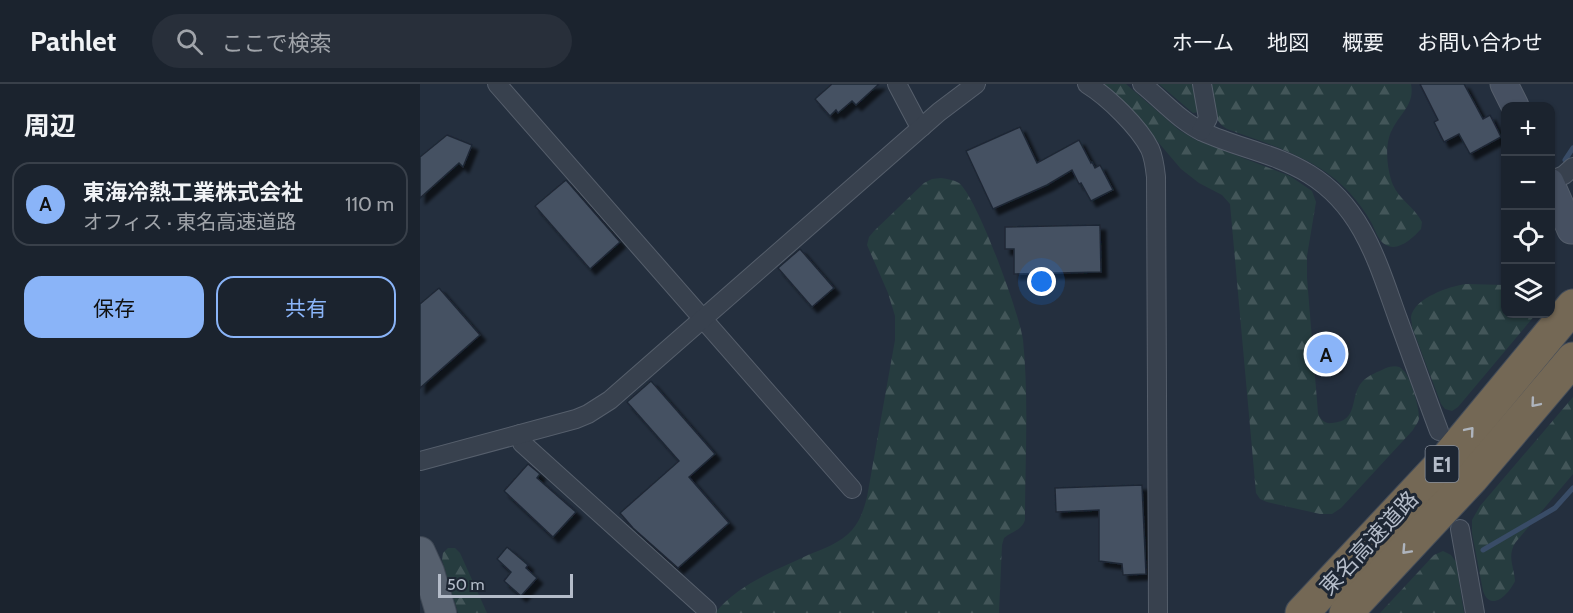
<!DOCTYPE html>
<html lang="ja">
<head>
<meta charset="utf-8">
<style>
  body { margin:0; font-family:Cabin,"Noto Sans JP",sans-serif; background:#282f3a; color:#f1f3f6 }
  .controls { position:absolute; right:18px; top:18px; display:grid; overflow:hidden; border-radius:12px; box-shadow:0 2px 4px #0004 }
  .controls button { width:54px; height:54px; display:grid; place-items:center; padding:0; border:0; border-bottom:2px solid #39404a; background:#1b232e; color:#f1f3f6; font:30px sans-serif }
  .scale { position:absolute; left:18px; bottom:15px; width:135px; box-sizing:border-box; padding-left:6px; border:3px solid #b4bcc9; border-top:0; font-size:16px; line-height:21px; white-space:nowrap; color:#b4bcc9; -webkit-text-stroke:4px #1d2633; paint-order:stroke }
  .you { position:absolute; left:622px; top:198px; width:21px; height:21px; margin:-15px; border:4px solid #fff; border-radius:50%; background:#1a73e8; box-shadow:0 0 0 9px #1a73e833 }
  .badge { display:grid; place-items:center; width:39px; height:39px; border-radius:50%; background:#8ab4f8; color:#111; font-size:20px; font-weight:700 }
  .pin { position:absolute; translate:-50% -50%; border:3px solid #fff; box-shadow:0 2px 6px #0006 }
  .list { margin:0; padding:0; list-style:none }
  h2 { display:flex; justify-content:space-between; align-items:center; height:78px; margin:0; padding:0 24px; font-size:26px }
  h2 small { font-size:20px; font-weight:400; color:#a0a4aa }
  .list li { display:grid; grid-template-columns:39px 1fr auto; gap:18px; align-items:center; box-sizing:border-box; height:84px; margin:0 12px 12px; padding:0 12px; border:2px solid #39404a; border-radius:18px }
  .list b { display:block; font-size:22px; white-space:nowrap }
  .list p { margin:0; font-size:20px; white-space:nowrap; color:#a0a4aa }
  .list em { font-size:20px; font-style:normal; color:#a0a4aa }
  .actions { display:flex; gap:12px; padding:18px 24px }
  .actions a { flex:1; padding:14px 0; border:2px solid #8ab4f8; border-radius:18px; text-align:center; font-size:21px; color:#8ab4f8 }
  .actions .main { background:#8ab4f8; color:#111 }
  .icon { flex:none; width:33px; height:33px; fill:none; stroke:currentColor; stroke-width:2; stroke-linecap:round; stroke-linejoin:round }
  .map { position:relative; flex:none; width:1153px; height:529px; overflow:hidden }
  header { display:flex; align-items:center; gap:36px; box-sizing:border-box; height:84px; padding:0 30px; background:#1b232e; border-bottom:2px solid #39404a }
  header strong { font-size:28px }
  nav { display:flex; gap:33px; margin-inline-start:auto; font-size:21px }
  .search { width:420px; height:54px; background:#282f3a; display:flex; align-items:center; gap:15px; box-sizing:border-box; padding:0 21px; border-radius:33px; color:#a0a4aa; font-size:22px }
  main { display:flex }
  aside { flex:1; background:#1b232e }
  .map>svg:first-child { display:block }
</style>
</head>
<body>
<header>
<strong>Pathlet</strong>
<div class="search"><svg class="icon" aria-label="search" viewBox="0 0 24 24"><circle cx="10" cy="10" r="6"/><path d="M15 15l6 6"/></svg>ここで検索</div>
<nav><a>ホーム</a><a>地図</a><a>概要</a><a>お問い合わせ</a></nav>
</header>
<main>
<aside>
<h2>周辺<small></small></h2>
<ul class="list">
<li><span class="badge">A</span><div><b>東海冷熱工業株式会社</b><p>オフィス · 東名高速道路</p></div><em>110 m</em></li>
</ul>
<div class="actions"><a class="main">保存</a><a>共有</a></div>
</aside>
<div class="map">
<svg width="1153" height="529" viewBox="0 0 1153 529">
  <defs>
    <pattern id="forest-firs" width="22" height="20" patternUnits="userSpaceOnUse" patternTransform="scale(1.5)"><rect width="22" height="20" fill="#263c3f"/><path d="M5 1l3.5 6h-7zM16 11l3.5 6h-7z" fill="#435659"/></pattern>
    <filter id="shadow"><feDropShadow dx="5.5" dy="5.5" stdDeviation="1.5" flood-color="#0009"/></filter>
  </defs>
  <rect width="100%" height="100%" fill="#242f3e"/>
  <!-- forest -->
  <g fill="url(#forest-firs)">
    <path d="M681 0H706L759 46 776 56 870 92 892 107 896 118 887 172V194L898 329C900 335 904 340 912 339 940 337 929 312 942 298 948 291 958 288 966 284 972 282 979 281 983 286 990 291 1000 325 999 334 999 338 995 342 993 346L921 424 912 430H900L847 418 840 415 836 409 810 120 802 111 779 99 761 85 721 38Z"/>
    <polygon points="739,0 776,0 779,28 773,29"/>
    <path d="M787 0H991C995 21 980 29 972 46 964 60 967 86 973 101 979 115 995 124 1002 138L1001 145C993 154 978 168 966 161 958 157 955 145 951 138 945 127 937 117 929 108 896 73 850 61 807 45 791 35 791 17 787 0Z"/>
    <path d="M521 94C527 95 534 96 539 99 557 113 600 231 603 256 609 314 605 378 605 436 601 447 592 447 584 454L582 461 579 529H295C319 500 354 487 388 471 402 465 421 459 432 446 440 437 444 425 447 413L475 256V232L468 209 447 161 449 153 454 147 504 99 512 95Z"/>
    <path d="M1046 200 1085 201 1086 230H1116L1038 323 1032 327 1025 325 1021 320 992 243C992 239 991 236 991 233 994 214 1030 202 1046 200Z"/>
    <path d="M1153 313V390L1095 459C1087 473 1094 482 1095 497 1089 510 1071 529 1063 507L1052 449V436L1060 422Z"/>
    <polygon points="28,464 35,464 40,469 67,529 38,529 22,476 23,469"/>
    <polygon points="1023,467 1031,471 1036,478 1044,529 960,529 1014,471"/>
  </g>
  <g fill="none" stroke-linecap="round" stroke-linejoin="round">
    <!-- stream -->
    <g stroke="#394c67" stroke-width="5">
      <polyline points="1145,76 1153,64"/>
      <polyline points="1063,466 1135,424 1153,404"/>
    </g>
  </g>
  <!-- building -->
  <g fill="#455162" stroke="#1f2835" stroke-width="1.5" filter="url(#shadow)">
    <polygon points="412,0 459,0 436,21 432,17 418,29 416,26 410,32 395,15"/>
    <polygon points="1000,0 1044,0 1063,35 1070,31 1081,53 1050,70 1039,50 1024,58 1014,38 1018,36"/>
    <polygon points="600,43 617,79 659,56 671,79 672,78 675,84 680,81 693,106 671,117 661,99 659,100 652,86 627,101 573,125 546,67"/>
    <polygon points="27,51 52,61 43,83 39,79 0,114 0,73"/>
    <polygon points="146,96 200,158 170,185 115,122"/>
    <polygon points="680,141 681,188 594,190 594,165 585,165 585,143"/>
    <polygon points="380,165 414,204 392,223 358,184"/>
    <polygon points="19,204 60,251 0,304 0,220"/>
    <polygon points="914,257 916,282 898,283 896,259"/>
    <polygon points="231,297 295,370 269,393 309,439 258,484 213,444 200,429 259,377 207,318"/>
    <polygon points="108,380 120,390 117,394 156,428 133,453 84,407"/>
    <polygon points="722,401 726,490 703,491 702,480 679,477 679,426 636,428 635,404"/>
    <polygon points="87,463 108,481 106,484 117,494 101,512 84,497 91,488 77,475"/>
  </g>
  <g fill="none" stroke-linecap="round" stroke-linejoin="round">
    <!-- minor casing -->
    <g stroke="#565f6c" stroke-width="20">
      <g id="minor">
        <polyline points="77,0 432,405"/>
        <polyline points="477,0 496,36 502,43"/>
        <path d="M667 0C688 13 719 43 730 65 734 74 735 84 736 93L738 529"/>
        <path d="M722 0C742 16 760 37 783 48 818 64 857 70 889 90 943 123 958 180 978 235 992 273 1005 310 1019 347"/>
        <polyline points="781,47 788,34 782,0"/>
        <polyline points="1130,97 1144,91 1153,83"/>
        <polyline points="100,350 102,359 287,526"/>
        <polyline points="0,377 156,335 168,330 190,316 519,28 556,0"/>
        <polyline points="1040,445 1055,529"/>
      </g>
    </g>
    <!-- secondary casing -->
    <g stroke="#565f6c" stroke-width="29">
      <g id="secondary">
        <polyline points="1084,0 1095,22"/>
        <polyline points="1130,98 1151,146"/>
      </g>
    </g>
    <!-- primary casing -->
    <g stroke="#414a57" stroke-width="32">
      <polyline id="primary" points="0,468 9,488 21,529"/>
    </g>
    <!-- motorway casing -->
    <g stroke="#434c59" stroke-width="35">
      <g id="motorway">
        <polyline points="882,529 1029,372 1153,222"/>
        <polyline points="926,529 1052,394 1153,275"/>
      </g>
    </g>
    <!-- minor -->
    <use href="#minor" stroke="#38414e" stroke-width="18"/>
    <!-- secondary -->
    <use href="#secondary" stroke="#465061" stroke-width="27"/>
    <!-- primary -->
    <use href="#primary" stroke="#56606e" stroke-width="30"/>
    <!-- motorway -->
    <use href="#motorway" stroke="#746855" stroke-width="33"/>
  </g>
  <!-- one-way arrows -->
  <defs><path id="oneway-chevron" d="M-2-3.5L2.5 0L-2 3.5" fill="none" stroke-width="1.6" stroke-linecap="round" stroke-linejoin="round" transform="scale(1.5)"/></defs>
  <g stroke="#aeb4bd">
    <use href="#oneway-chevron" transform="translate(1115 319) rotate(130)"/>
    <use href="#oneway-chevron" transform="translate(1050 347) rotate(-50)"/>
    <use href="#oneway-chevron" transform="translate(986 466) rotate(133)"/>
  </g>
  <g text-anchor="middle" dominant-baseline="central" stroke-width="6" stroke-linejoin="round" paint-order="stroke">
    <!-- shield labels -->
    <rect fill="#1d2633" stroke="#878f9c" stroke-width="1.5" x="1005.5" y="362" width="33" height="36" rx="4.5"/>
    <g font-size="21" font-weight="bold" fill="#b4bcc9">
      <text x="1022" y="380">E1</text>
    </g>
    <!-- street labels -->
    <g font-size="22" fill="#b4bcc9" stroke="#1d2633">
      <text transform="translate(949 459) rotate(-47)">東名高速道路</text>
    </g>
  </g>
</svg>
<div class="controls">
<button>+</button>
<button>−</button>
<button><svg class="icon" aria-label="locate" viewBox="0 0 24 24"><circle cx="12" cy="12" r="6"/><path d="M12 2v4M12 18v4M2 12h4M18 12h4"/></svg></button>
<button><svg class="icon" aria-label="layers" viewBox="0 0 24 24"><path d="M12 4l9 5-9 5-9-5zM3 14l9 5 9-5"/></svg></button>
</div>
<div class="scale">50 m</div>
<div class="you"></div>
<div class="pin badge" style="left:906px;top:270px">A</div>
</div>
</main>
</body>
</html>
